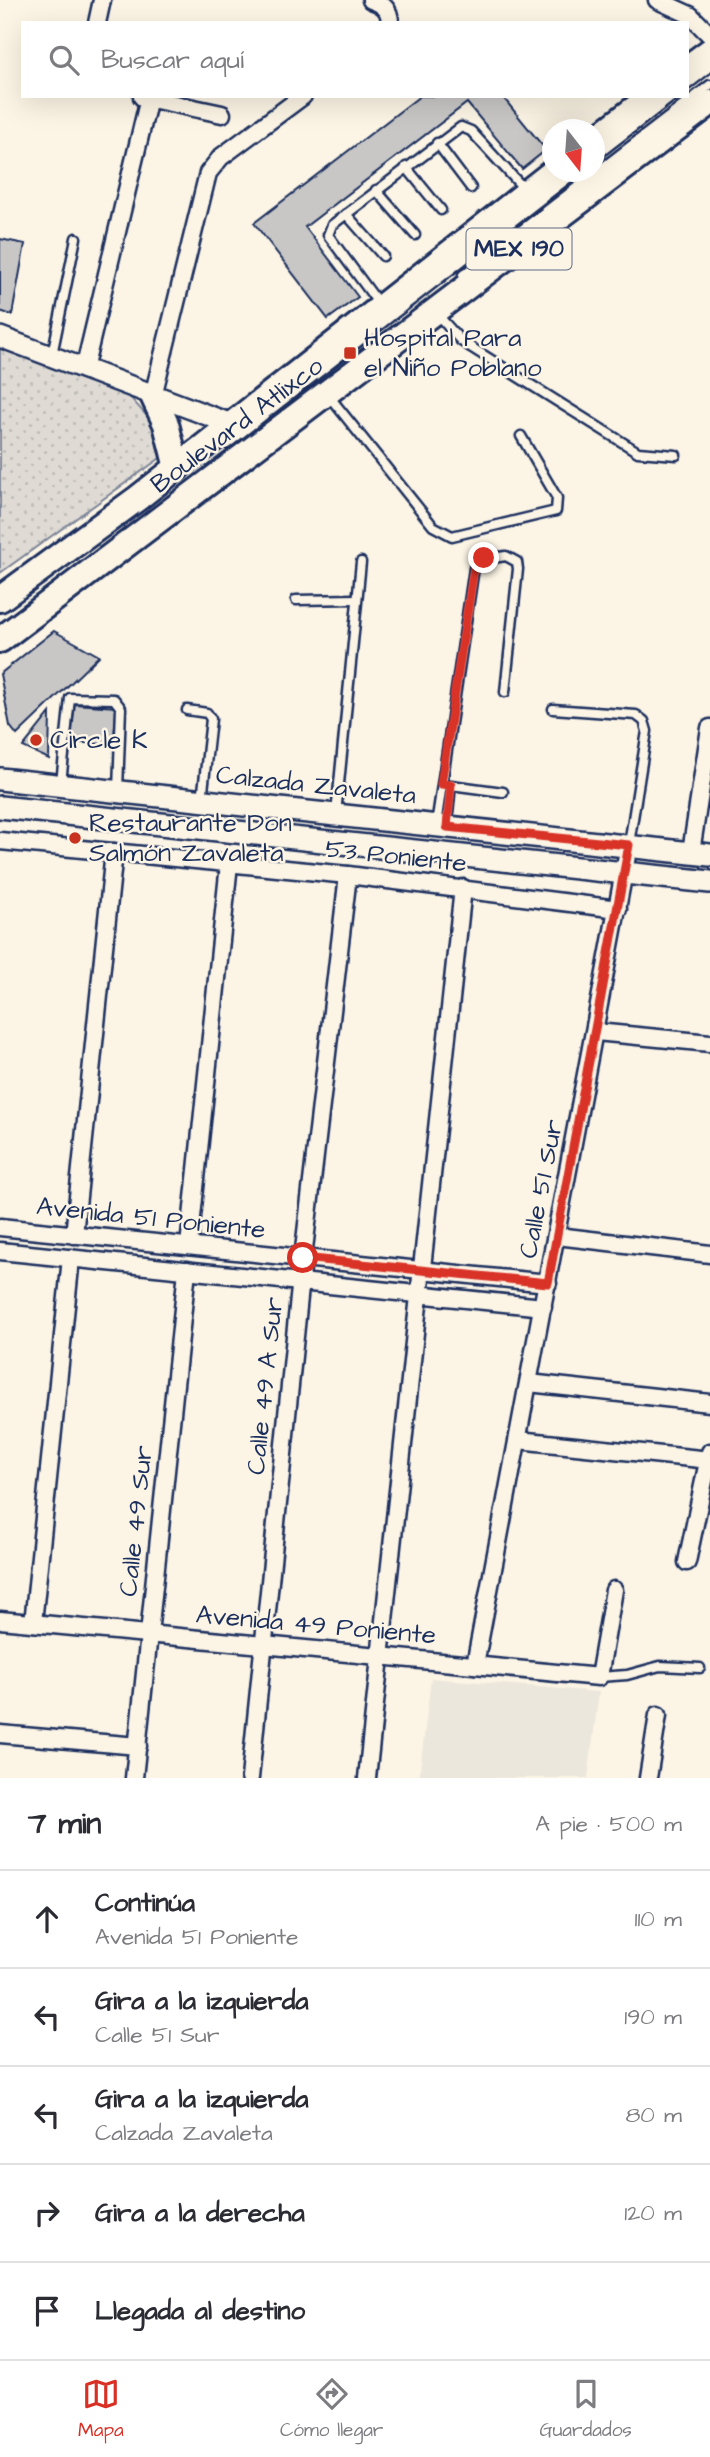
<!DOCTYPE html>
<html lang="es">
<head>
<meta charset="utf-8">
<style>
  body { margin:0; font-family:"Architects Daughter",sans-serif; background:#f2f2f3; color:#2b2b33 }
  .compass { position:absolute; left:542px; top:119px; width:63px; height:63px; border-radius:50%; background:#fff; box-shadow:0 7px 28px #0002; rotate:163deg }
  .stop { position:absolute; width:21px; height:21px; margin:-16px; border:5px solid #d93025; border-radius:50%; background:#fff }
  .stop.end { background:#d93025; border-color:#fff; box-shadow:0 2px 7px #0008 }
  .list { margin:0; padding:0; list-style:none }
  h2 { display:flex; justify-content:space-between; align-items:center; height:91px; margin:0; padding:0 28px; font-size:30px }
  h2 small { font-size:23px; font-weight:400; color:#7c7c81 }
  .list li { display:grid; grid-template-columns:46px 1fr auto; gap:21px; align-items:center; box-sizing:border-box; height:98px; padding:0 28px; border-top:2px solid #e1e1e2 }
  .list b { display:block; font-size:26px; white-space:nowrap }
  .list p { margin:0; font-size:23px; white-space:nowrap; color:#7c7c81 }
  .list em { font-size:23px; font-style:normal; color:#7c7c81 }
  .icon { flex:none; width:38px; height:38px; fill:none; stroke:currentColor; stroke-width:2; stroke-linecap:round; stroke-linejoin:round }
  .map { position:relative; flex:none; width:710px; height:1778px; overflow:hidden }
  .search { position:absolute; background:#fff; box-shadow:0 7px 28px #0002; left:21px; right:21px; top:21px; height:77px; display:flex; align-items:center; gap:18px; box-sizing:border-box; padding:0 24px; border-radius:0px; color:#7c7c81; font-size:26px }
  .sheet { height:581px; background:#fff }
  nav { display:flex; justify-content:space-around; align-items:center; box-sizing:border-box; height:98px; border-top:2px solid #e1e1e2; background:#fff; font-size:19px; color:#7c7c81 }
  nav a { display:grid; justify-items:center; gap:4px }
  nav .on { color:#d93025 }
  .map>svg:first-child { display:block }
</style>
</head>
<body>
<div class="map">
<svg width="710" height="1778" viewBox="0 0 710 1778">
  <defs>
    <pattern id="park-dots" width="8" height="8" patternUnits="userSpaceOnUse" patternTransform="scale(1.75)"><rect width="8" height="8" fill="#dfdbd4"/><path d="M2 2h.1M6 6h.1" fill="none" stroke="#bfbcb8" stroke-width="1.8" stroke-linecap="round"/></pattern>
  </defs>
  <rect width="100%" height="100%" fill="#fcf5e5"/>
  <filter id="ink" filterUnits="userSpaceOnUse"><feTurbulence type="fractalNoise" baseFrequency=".0143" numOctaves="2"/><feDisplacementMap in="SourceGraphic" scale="14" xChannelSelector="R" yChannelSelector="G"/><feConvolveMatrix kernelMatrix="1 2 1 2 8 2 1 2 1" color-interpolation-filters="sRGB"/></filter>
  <g filter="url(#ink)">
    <!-- built -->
    <polygon fill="#ece7dc" points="431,1678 599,1692 588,1778 419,1778"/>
    <!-- park -->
    <polygon fill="url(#park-dots)" stroke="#7d8599" stroke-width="2" points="0,346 129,396 154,424 163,456 0,573"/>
    <!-- building -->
    <g fill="#c8c7c6" stroke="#1b2f5e" stroke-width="2">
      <polygon points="420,96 502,96 546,150 522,169 467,103 305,227 358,297 328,319 254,223"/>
      <polygon points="0,239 25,244 12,315 0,311"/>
      <polygon points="368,335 374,342 331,374 326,367"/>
      <polygon points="54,631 99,656 17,735 10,726 0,674"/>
      <polygon points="74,704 117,707 113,745 71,742"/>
      <polygon points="50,713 49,759 23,747"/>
    </g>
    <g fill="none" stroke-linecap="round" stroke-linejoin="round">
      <!-- service casing -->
      <g stroke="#1b2f5e" stroke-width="13">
        <g id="service">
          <polyline points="687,85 710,67"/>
          <polyline points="437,143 471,188"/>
          <polyline points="594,157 673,96"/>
          <polyline points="406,167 441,210"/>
          <polyline points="376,190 415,235"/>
          <polyline points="346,214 383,256"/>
          <polyline points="463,275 710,85"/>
          <polyline points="379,304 328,235 332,225 461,127 471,131 526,191"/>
          <polyline points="436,313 461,341 638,452 676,455"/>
          <polyline points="52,355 76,238"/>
          <polyline points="329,396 433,526 452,536 556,511 557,498 521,436"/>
          <polyline points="227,444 576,172"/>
          <polyline points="296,600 357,599"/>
          <polyline points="553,709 636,715 644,721 647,731 629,844"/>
          <polyline points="187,710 207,713 211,719 202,800"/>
          <polyline points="61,783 70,698 114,699 121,708 118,790"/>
          <polyline points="336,814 361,562"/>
          <polyline points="436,825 474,568 479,560 506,556 517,562 518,569 505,692"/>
          <polyline points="447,825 451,785 503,792"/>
          <polyline points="599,1677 627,1675 660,1666 700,1668"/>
        </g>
      </g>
      <!-- minor casing -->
      <g stroke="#1b2f5e" stroke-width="21">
        <g id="minor">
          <path d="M371 0C383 4 390 9 390 23"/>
          <polyline points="657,0 690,15 710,35"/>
          <polyline points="97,23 102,0"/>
          <polyline points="142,97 222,114"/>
          <polyline points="84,370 149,98"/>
          <polyline points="153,396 208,173 221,157 303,96"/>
          <polyline points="0,841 348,875 618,909"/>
          <polyline points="691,852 710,728"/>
          <polyline points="596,1032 710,1043"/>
          <polyline points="0,1227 548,1283"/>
          <polyline points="74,1235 114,852"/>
          <polyline points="557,1236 710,1254"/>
          <polyline points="189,1246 229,864"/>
          <polyline points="0,1251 543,1307"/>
          <polyline points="529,1383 710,1403"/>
          <polyline points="518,1440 710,1460"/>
          <polyline points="687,1562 710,1452"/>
          <polyline points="0,1620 599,1677 614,1590"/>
          <polyline points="33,1623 71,1258"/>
          <polyline points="475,1665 629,845"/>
          <polyline points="0,1734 138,1746"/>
          <polyline points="134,1778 187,1270"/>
          <polyline points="250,1778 303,1258 348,875"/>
          <polyline points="367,1778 463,888"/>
          <polyline points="648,1778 658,1715"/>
        </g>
      </g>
      <!-- tertiary casing -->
      <g stroke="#1b2f5e" stroke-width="24">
        <polyline id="tertiary" points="0,337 231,424"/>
      </g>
      <!-- secondary casing -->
      <g stroke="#1b2f5e" stroke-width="26">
        <g id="secondary">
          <polyline points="0,779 710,855"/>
          <polyline points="0,807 710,882"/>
        </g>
      </g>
      <!-- primary casing -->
      <g stroke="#1b2f5e" stroke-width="30">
        <g id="primary">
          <polyline points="687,68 710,51"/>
          <polyline points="594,140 651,96"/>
          <polyline points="153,396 166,424 177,468"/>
          <polyline points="0,599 138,498 553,172"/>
          <polyline points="0,640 710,103"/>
        </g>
      </g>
      <!-- service -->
      <use href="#service" stroke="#fcf5e5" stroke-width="8"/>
      <!-- minor -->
      <use href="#minor" stroke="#fcf5e5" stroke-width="16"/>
      <!-- tertiary -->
      <use href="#tertiary" stroke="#fcf5e5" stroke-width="19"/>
      <!-- secondary -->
      <use href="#secondary" stroke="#fcf5e5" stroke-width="21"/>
      <!-- primary -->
      <use href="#primary" stroke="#fcf5e5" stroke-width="24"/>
    </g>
  </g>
  <g fill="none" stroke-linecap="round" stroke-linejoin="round" filter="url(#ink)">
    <!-- route -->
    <polyline stroke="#d93025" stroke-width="9" points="303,1258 548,1283 629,845 447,827 451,785 441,784 474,568 484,558"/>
  </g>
  <!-- markers -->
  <g fill="#c8321e" stroke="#fcf5e5" stroke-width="2.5">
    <rect x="343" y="346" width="14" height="14" rx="3.5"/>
    <circle cx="36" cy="740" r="7"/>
    <circle cx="75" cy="838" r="7"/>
  </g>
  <g text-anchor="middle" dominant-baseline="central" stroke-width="5" stroke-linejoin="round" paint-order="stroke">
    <!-- shield labels -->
    <rect fill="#fcf5e5" stroke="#5e6a86" stroke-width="2" x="466.5" y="228.5" width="105" height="41" rx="5"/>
    <g font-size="24" font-weight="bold" fill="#1b2f5e">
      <text x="519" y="249">MEX 190</text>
    </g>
    <!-- poi labels -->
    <g font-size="26" fill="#1b2f5e" stroke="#fcf5e5" text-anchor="start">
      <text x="364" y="338">Hospital Para<tspan x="364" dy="30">el Niño Poblano</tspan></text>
      <text x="50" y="740">Circle K</text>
      <text x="89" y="823">Restaurante Don<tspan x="89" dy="30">Salmón Zavaleta</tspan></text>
    </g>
    <!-- street labels -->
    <g font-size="26" fill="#1b2f5e" stroke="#fcf5e5">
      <text transform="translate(237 425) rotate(-37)">Boulevard Atlixco</text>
      <text transform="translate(316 785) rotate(6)">Calzada Zavaleta</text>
      <text transform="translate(396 856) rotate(6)">53 Poniente</text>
      <text transform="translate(541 1189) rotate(-79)">Calle 51 Sur</text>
      <text transform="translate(151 1218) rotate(6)">Avenida 51 Poniente</text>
      <text transform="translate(265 1386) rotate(-84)">Calle 49 A Sur</text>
      <text transform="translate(136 1521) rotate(-84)">Calle 49 Sur</text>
      <text transform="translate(316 1625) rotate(5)">Avenida 49 Poniente</text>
    </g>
  </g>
</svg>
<svg class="compass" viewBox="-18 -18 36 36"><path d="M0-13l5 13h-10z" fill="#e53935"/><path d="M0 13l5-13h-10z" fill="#7c7c81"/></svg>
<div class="stop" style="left:303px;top:1258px"></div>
<div class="stop end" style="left:484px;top:558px"></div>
<div class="search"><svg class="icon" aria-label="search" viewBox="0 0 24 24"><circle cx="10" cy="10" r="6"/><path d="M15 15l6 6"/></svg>Buscar aquí</div>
</div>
<section class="sheet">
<h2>7 min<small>A pie · 500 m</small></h2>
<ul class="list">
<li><svg class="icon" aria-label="ahead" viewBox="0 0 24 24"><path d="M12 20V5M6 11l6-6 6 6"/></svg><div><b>Continúa</b><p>Avenida 51 Poniente</p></div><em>110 m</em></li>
<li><svg class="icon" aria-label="left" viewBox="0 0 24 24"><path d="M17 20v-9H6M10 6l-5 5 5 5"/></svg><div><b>Gira a la izquierda</b><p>Calle 51 Sur</p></div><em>190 m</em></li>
<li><svg class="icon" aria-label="left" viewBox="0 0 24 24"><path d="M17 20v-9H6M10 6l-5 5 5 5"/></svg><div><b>Gira a la izquierda</b><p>Calzada Zavaleta</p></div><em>80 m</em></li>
<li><svg class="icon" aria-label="right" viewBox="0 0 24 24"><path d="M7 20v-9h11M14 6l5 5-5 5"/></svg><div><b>Gira a la derecha</b></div><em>120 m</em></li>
<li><svg class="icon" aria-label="arrive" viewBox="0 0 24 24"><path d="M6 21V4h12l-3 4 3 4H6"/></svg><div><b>Llegada al destino</b></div></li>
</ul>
</section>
<nav>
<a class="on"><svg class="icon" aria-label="map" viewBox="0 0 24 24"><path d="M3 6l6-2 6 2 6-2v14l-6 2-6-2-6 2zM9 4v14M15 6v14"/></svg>Mapa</a>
<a><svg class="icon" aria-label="directions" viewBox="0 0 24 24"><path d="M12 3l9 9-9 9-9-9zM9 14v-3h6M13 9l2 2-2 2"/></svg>Cómo llegar</a>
<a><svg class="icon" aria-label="saved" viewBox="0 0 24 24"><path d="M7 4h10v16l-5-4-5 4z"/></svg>Guardados</a>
</nav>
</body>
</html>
